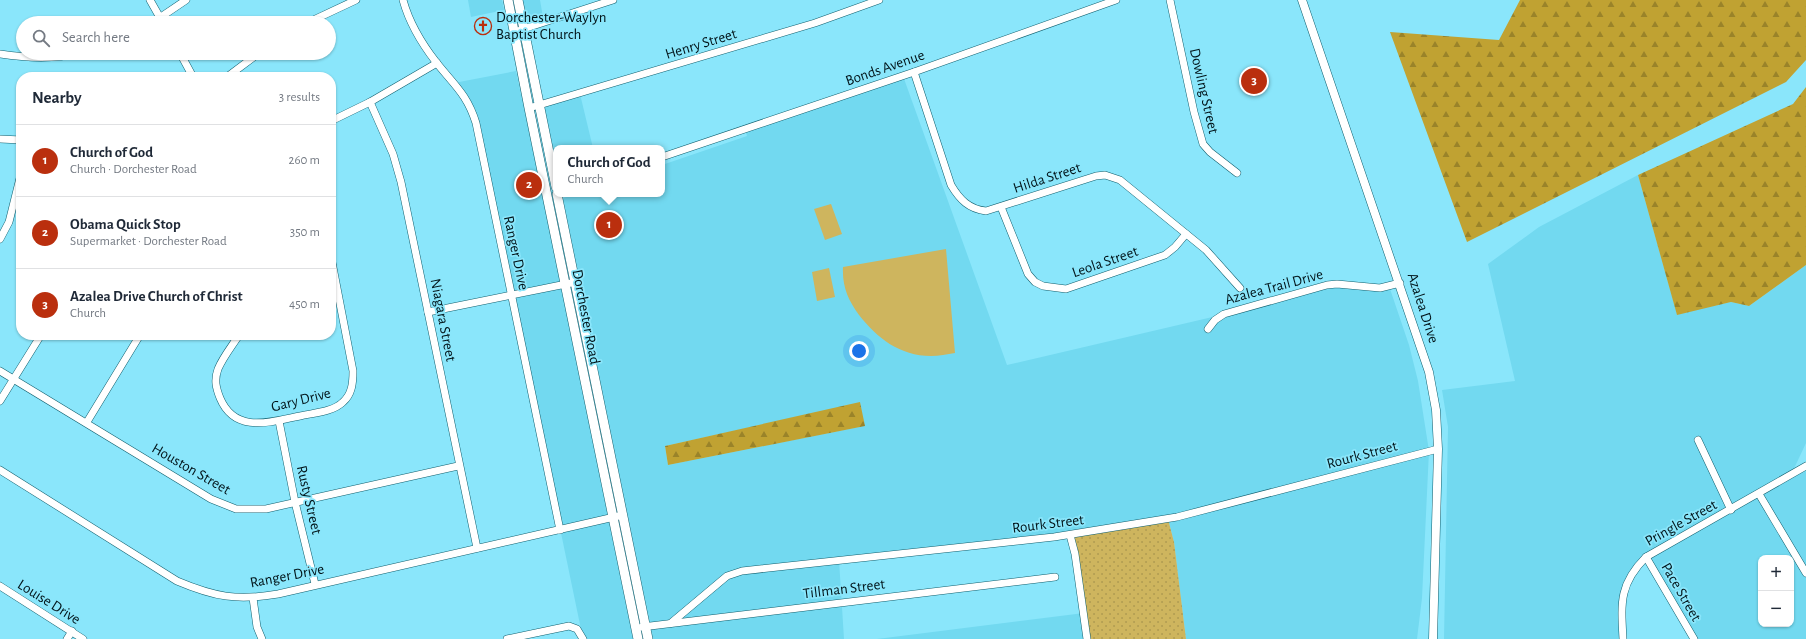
<!DOCTYPE html>
<html lang="en">
<head>
<meta charset="utf-8">
<style>
  body { margin:0; font-family:"Alegreya Sans",sans-serif; background:#f2f2f3; color:#1f2937 }
  .controls { position:absolute; right:12px; bottom:12px; display:grid; overflow:hidden; border-radius:8px; box-shadow:0 1px 3px #0004 }
  .controls button { width:36px; height:36px; display:grid; place-items:center; padding:0; border:0; border-bottom:1px solid #e0e1e3; background:#fff; color:#1f2937; font:20px sans-serif }
  .you { position:absolute; left:859px; top:351px; width:14px; height:14px; margin:-10px; border:3px solid #fff; border-radius:50%; background:#1a73e8; box-shadow:0 0 0 6px #1a73e833 }
  .badge { display:grid; place-items:center; width:26px; height:26px; border-radius:50%; background:#ba2f0e; color:#fff; font-size:13px; font-weight:700 }
  .pin { position:absolute; translate:-50% -50%; border:2px solid #fff; box-shadow:0 1px 4px #0006 }
  .popup { position:absolute; left:553px; top:145px; width:112px; height:52px; box-sizing:border-box; display:grid; place-content:center; border-radius:8px; background:#fff; filter:drop-shadow(0 1px 3px #0005); font-size:13px; white-space:nowrap; color:#747a83 }
  .popup b { font-size:15px; color:#1f2937 }
  .popup::after { content:''; position:absolute; left:50%; top:100%; margin-left:-8px; border:8px solid transparent; border-top-color:#fff }
  .list { margin:0; padding:0; list-style:none }
  h2 { display:flex; justify-content:space-between; align-items:center; height:52px; margin:0; padding:0 16px; font-size:17px }
  h2 small { font-size:13px; font-weight:400; color:#747a83 }
  .list li { display:grid; grid-template-columns:26px 1fr auto; gap:12px; align-items:center; box-sizing:border-box; height:72px; padding:0 16px; border-top:1px solid #e0e1e3 }
  .list b { display:block; font-size:15px; white-space:nowrap }
  .list p { margin:0; font-size:13px; white-space:nowrap; color:#747a83 }
  .list em { font-size:13px; font-style:normal; color:#747a83 }
  .icon { flex:none; width:22px; height:22px; fill:none; stroke:currentColor; stroke-width:2; stroke-linecap:round; stroke-linejoin:round }
  .map { position:relative; flex:none; width:1806px; height:639px; overflow:hidden }
  .search { position:absolute; background:#fff; box-shadow:0 1px 3px #0004; left:16px; top:16px; width:320px; height:44px; display:flex; align-items:center; gap:10px; box-sizing:border-box; padding:0 14px; border-radius:22px; color:#747a83; font-size:15px }
  .panel { position:absolute; background:#fff; box-shadow:0 1px 3px #0004; left:16px; top:72px; width:320px; height:268px; border-radius:16px }
  .map>svg:first-child { display:block }
</style>
</head>
<body>
<div class="map">
<svg width="1806" height="639" viewBox="0 0 1806 639">
  <defs>
    <pattern id="grass-dots" width="8" height="8" patternUnits="userSpaceOnUse"><rect width="8" height="8" fill="#ceb55e"/><path d="M2 2h.1M6 6h.1" fill="none" stroke="#af9b51" stroke-width="1.8" stroke-linecap="round"/></pattern>
    <pattern id="forest-firs" width="22" height="20" patternUnits="userSpaceOnUse"><rect width="22" height="20" fill="#c0a232"/><path d="M5 1l3.5 6h-7zM16 11l3.5 6h-7z" fill="#9a8329"/></pattern>
  </defs>
  <rect width="100%" height="100%" fill="#8ae6fb"/>
  <!-- built -->
  <g fill="#72d9f0" fill-rule="evenodd">
    <polygon points="468,0 502,0 504,10 471,17"/>
    <polygon points="522,0 540,0 544,23 528,28"/>
    <polygon points="516,71 542,193 633,639 583,639 476,123 454,83"/>
    <path d="M903 76 1007 365 1221 315 1327 285 1389 286 1409 345 1418 381 1429 451 1422 598 1417 639H1186L1174 542 1168 519 1110 528 839 560 844 639H653L563 198 576 194H662V165L747 136 745 129ZM860 403 864 426 668 465 665 446Z"/>
    <polygon points="580,94 593,148 556,148 556,166 544,105"/>
    <path d="M1638 175 1677 314 1731 302 1749 306 1806 265V443L1791 475 1766 490 1806 471V639H1694L1646 557 1627 583 1623 639H1444L1448 427 1442 390 1515 381 1488 264 1539 227ZM1761 558H1791V624H1761Z"/>
    <polygon points="1084,613 1087,639 877,639"/>
  </g>
  <!-- grass -->
  <polygon fill="url(#grass-dots)" points="1168,519 1174,542 1186,639 1087,639 1070,535"/>
  <!-- forest -->
  <g fill="url(#forest-firs)">
    <polygon points="1520,0 1806,0 1806,60 1786,82 1467,242 1390,32 1499,40"/>
    <polygon points="1806,87 1806,265 1749,306 1731,302 1677,315 1638,175 1793,104"/>
    <polygon points="860,402 865,426 668,465 665,446"/>
  </g>
  <!-- garden -->
  <g fill="#ceb55e">
    <polygon points="831,204 842,234 825,240 814,209"/>
    <path d="M946 249 955 353C947 354 939 356 931 356 900 356 877 338 859 315 848 300 842 286 843 267Z"/>
    <polygon points="829,268 835,297 817,301 812,272"/>
  </g>
  <g fill="none" stroke-linecap="round" stroke-linejoin="round">
    <!-- minor casing -->
    <g stroke="#105f6e" stroke-width="8">
      <g id="minor">
        <polyline points="150,0 163,23"/>
        <path d="M403 0C409 22 422 44 436 62 454 85 467 94 476 123L560 530"/>
        <polyline points="1170,0 1194,112 1203,144 1210,152 1237,173"/>
        <polyline points="152,23 186,0"/>
        <polyline points="307,23 356,0"/>
        <polyline points="520,30 613,0"/>
        <polyline points="180,53 193,77"/>
        <path d="M0 54C26 58 53 60 79 53"/>
        <path d="M914 72 951 185C960 200 969 209 986 211L1096 176 1105 175 1120 180 1206 250 1240 288"/>
        <polyline points="227,77 259,53"/>
        <polyline points="370,102 393,154 401,182 477,548"/>
        <polyline points="529,108 815,23 879,0"/>
        <polyline points="331,121 370,102 437,63"/>
        <polyline points="0,139 21,140"/>
        <polyline points="662,157 914,72 1116,0"/>
        <polyline points="1001,207 1028,274 1035,282 1043,286 1066,289 1165,255 1175,247 1186,234"/>
        <polyline points="0,239 9,222 21,174"/>
        <polyline points="428,312 576,282"/>
        <polyline points="1208,329 1215,320 1224,314 1327,285 1337,284 1380,288 1400,283"/>
        <path d="M239 335C232 346 223 357 218 369 214 380 216 388 220 398 235 434 270 422 300 416 313 413 333 412 343 402 352 394 353 383 353 371L331 257"/>
        <polyline points="0,371 211,499 236,509 266,509 458,466"/>
        <polyline points="0,401 41,335"/>
        <polyline points="279,421 295,502 315,584"/>
        <polyline points="87,422 140,335"/>
        <polyline points="1698,440 1731,510"/>
        <path d="M0 470 177 581C215 597 237 601 278 594L623 515"/>
        <polyline points="1759,494 1806,573"/>
        <polyline points="1070,535 1075,554 1087,639"/>
        <polyline points="1646,557 1694,639"/>
        <polyline points="0,586 83,639"/>
        <polyline points="253,598 257,627 262,639"/>
        <polyline points="671,623 727,576 742,571 1054,537 1177,517 1438,449"/>
        <polyline points="642,627 1055,577"/>
        <polyline points="67,639 72,631"/>
        <polyline points="507,639 569,626 577,629 583,639"/>
        <path d="M1623 639C1621 603 1619 584 1646 557L1806 466"/>
      </g>
    </g>
    <!-- tertiary casing -->
    <g stroke="#105f6e" stroke-width="9">
      <polyline id="tertiary" points="1302,0 1429,372 1436,410 1438,449 1433,639"/>
    </g>
    <!-- secondary casing -->
    <g stroke="#105f6e" stroke-width="10">
      <g id="secondary">
        <polyline points="508,0 529,108 638,639"/>
        <polyline points="518,0 556,187"/>
        <polyline points="557,194 648,639"/>
      </g>
    </g>
    <!-- minor -->
    <use href="#minor" stroke="#fff" stroke-width="7"/>
    <!-- tertiary -->
    <use href="#tertiary" stroke="#fff" stroke-width="8"/>
    <!-- secondary -->
    <use href="#secondary" stroke="#fff" stroke-width="9"/>
  </g>
  <!-- icons -->
  <defs>
    <g id="church-ring" transform="scale(0.9)"><circle r="9.5" fill="#8ae6fb" stroke="#ba2f0e" stroke-width="1.5"/><path d="M-1.2-6h2.4v3.5h3.3v2.4h-3.3V6h-2.4V-.1h-3.3v-2.4h3.3Z" fill="#ba2f0e"/></g>
  </defs>
  <g fill-rule="evenodd">
    <use href="#church-ring" x="483" y="26"/>
  </g>
  <g text-anchor="middle" dominant-baseline="central" stroke-width="3.5" stroke-linejoin="round" paint-order="stroke">
    <!-- poi labels -->
    <g font-size="15" fill="#011318" stroke="#8ae6fb" text-anchor="start">
      <text x="496" y="17">Dorchester-Waylyn<tspan x="496" dy="17">Baptist Church</tspan></text>
    </g>
    <!-- street labels -->
    <g font-size="15" fill="#011318" stroke="#8ae6fb">
      <text transform="translate(701 44) rotate(-17)">Henry Street</text>
      <text transform="translate(885 68) rotate(-19)">Bonds Avenue</text>
      <text transform="translate(1204 91) rotate(77)">Dowling Street</text>
      <text transform="translate(1047 178) rotate(-18)">Hilda Street</text>
      <text transform="translate(516 253) rotate(78)">Ranger Drive</text>
      <text transform="translate(1105 262) rotate(-19)">Leola Street</text>
      <text transform="translate(1274 287) rotate(-15)">Azalea Trail Drive</text>
      <text transform="translate(1423 308) rotate(72)">Azalea Drive</text>
      <text transform="translate(586 317) rotate(79)">Dorchester Road</text>
      <text transform="translate(443 320) rotate(79)">Niagara Street</text>
      <text transform="translate(301 400) rotate(-14)">Gary Drive</text>
      <text transform="translate(1362 455) rotate(-15)">Rourk Street</text>
      <text transform="translate(191 469) rotate(30)">Houston Street</text>
      <text transform="translate(309 500) rotate(77)">Rusty Street</text>
      <text transform="translate(1681 523) rotate(-29)">Pringle Street</text>
      <text transform="translate(1048 524) rotate(-7)">Rourk Street</text>
      <text transform="translate(287 576) rotate(-11)">Ranger Drive</text>
      <text transform="translate(844 589) rotate(-7)">Tillman Street</text>
      <text transform="translate(1681 592) rotate(60)">Pace Street</text>
      <text transform="translate(49 602) rotate(32)">Louise Drive</text>
    </g>
  </g>
</svg>
<div class="controls">
<button>+</button>
<button>−</button>
</div>
<div class="you"></div>
<div class="pin badge" style="left:609px;top:225px">1</div>
<div class="popup"><b>Church of God</b>Church</div>
<div class="pin badge" style="left:529px;top:185px">2</div>
<div class="pin badge" style="left:1254px;top:81px">3</div>
<div class="search"><svg class="icon" aria-label="search" viewBox="0 0 24 24"><circle cx="10" cy="10" r="6"/><path d="M15 15l6 6"/></svg>Search here</div>
<section class="panel">
<h2>Nearby<small>3 results</small></h2>
<ul class="list">
<li><span class="badge">1</span><div><b>Church of God</b><p>Church · Dorchester Road</p></div><em>260 m</em></li>
<li><span class="badge">2</span><div><b>Obama Quick Stop</b><p>Supermarket · Dorchester Road</p></div><em>350 m</em></li>
<li><span class="badge">3</span><div><b>Azalea Drive Church of Christ</b><p>Church</p></div><em>450 m</em></li>
</ul>
</section>
</div>
</body>
</html>
